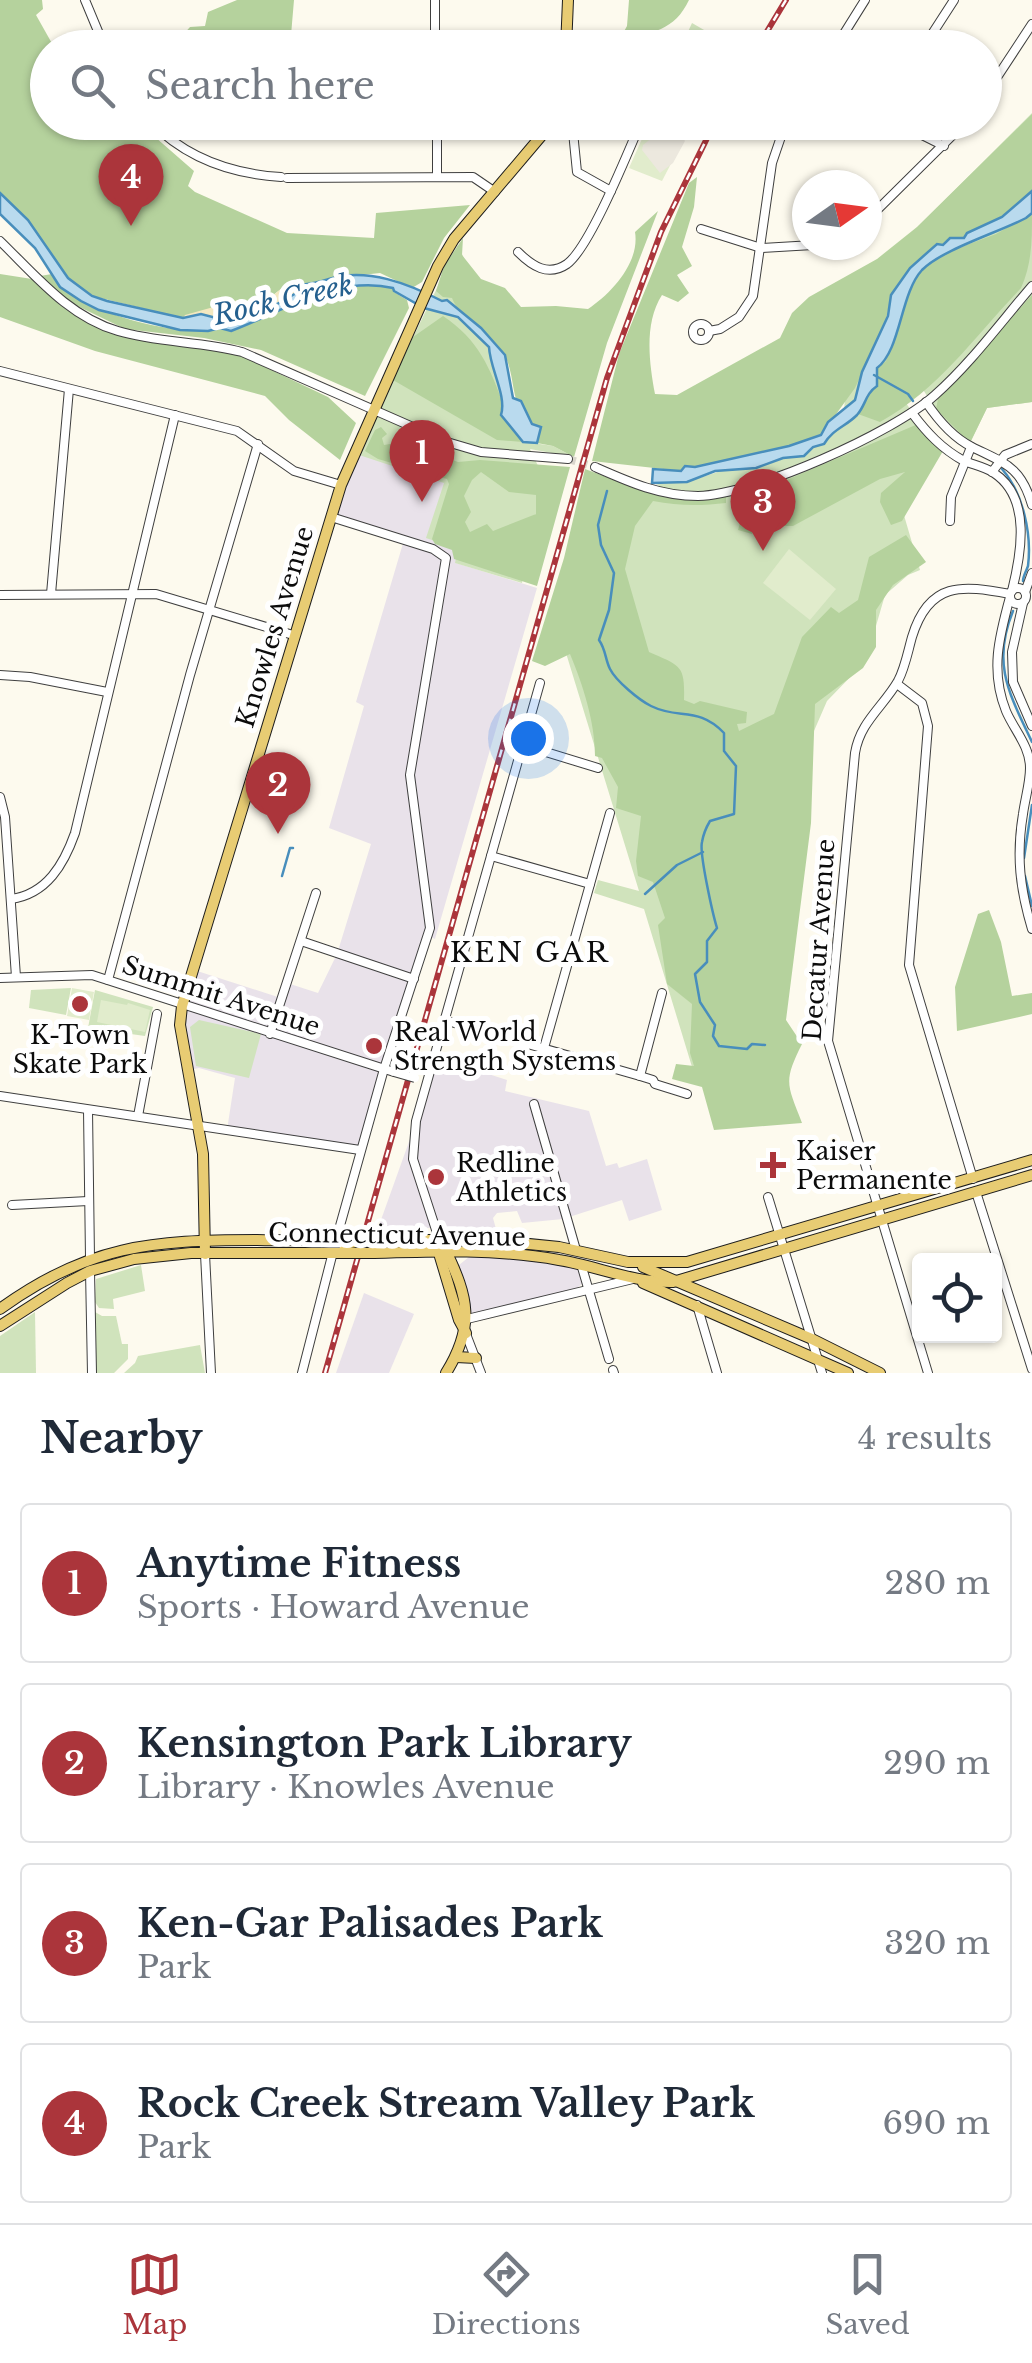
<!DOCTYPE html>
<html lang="en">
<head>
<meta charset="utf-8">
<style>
  body { margin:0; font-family:"Libre Baskerville",serif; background:#f2f2f3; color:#1f2937 }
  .controls { position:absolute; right:30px; bottom:30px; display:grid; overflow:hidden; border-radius:10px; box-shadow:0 2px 8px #0004 }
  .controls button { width:90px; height:90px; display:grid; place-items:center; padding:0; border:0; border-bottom:2px solid #e0e1e3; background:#fff; color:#1f2937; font:50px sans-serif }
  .compass { position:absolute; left:792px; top:170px; width:90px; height:90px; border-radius:50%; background:#fff; box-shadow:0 2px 8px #0004; rotate:76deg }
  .you { position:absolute; left:528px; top:738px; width:35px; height:35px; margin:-25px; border:8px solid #fff; border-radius:50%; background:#1a73e8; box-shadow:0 0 0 15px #1a73e833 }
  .badge { display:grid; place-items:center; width:65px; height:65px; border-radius:50%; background:#ab353b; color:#fff; font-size:32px; font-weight:700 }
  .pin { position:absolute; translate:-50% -82px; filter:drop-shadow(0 2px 5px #0008) }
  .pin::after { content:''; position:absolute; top:52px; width:35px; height:30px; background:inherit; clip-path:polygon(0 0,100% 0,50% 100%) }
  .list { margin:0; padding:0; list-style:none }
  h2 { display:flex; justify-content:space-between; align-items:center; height:130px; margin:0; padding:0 40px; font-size:42px }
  h2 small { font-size:32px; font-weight:400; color:#747a83 }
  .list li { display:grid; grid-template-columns:65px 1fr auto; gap:30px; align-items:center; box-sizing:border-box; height:160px; margin:0 20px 20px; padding:0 20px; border:2px solid #e0e1e3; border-radius:10px }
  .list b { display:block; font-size:38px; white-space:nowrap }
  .list p { margin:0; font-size:32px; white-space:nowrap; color:#747a83 }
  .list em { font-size:32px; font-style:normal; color:#747a83 }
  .icon { flex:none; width:55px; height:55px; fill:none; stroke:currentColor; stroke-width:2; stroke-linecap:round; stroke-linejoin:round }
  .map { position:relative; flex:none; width:1032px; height:1373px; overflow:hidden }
  .search { position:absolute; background:#fff; box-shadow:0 2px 8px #0004; left:30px; right:30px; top:30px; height:110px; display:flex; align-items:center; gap:25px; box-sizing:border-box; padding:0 35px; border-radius:55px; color:#747a83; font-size:38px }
  .sheet { height:850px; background:#fff }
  nav { display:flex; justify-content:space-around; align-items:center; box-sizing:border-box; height:140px; border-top:2px solid #e0e1e3; background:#fff; font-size:28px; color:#747a83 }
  nav a { display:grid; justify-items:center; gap:5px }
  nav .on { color:#ab353b }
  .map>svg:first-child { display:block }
</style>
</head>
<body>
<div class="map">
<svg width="1032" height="1373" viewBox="0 0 1032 1373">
  <rect width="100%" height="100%" fill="#fdfaee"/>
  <!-- industrial -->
  <g fill="#e9e2ea">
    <polygon points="356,449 445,483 458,549 456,563 537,588 435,939 429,936 360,1150 227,1130 235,1078 199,1068 189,1070 180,1025 191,969 281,998 287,983 318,993 337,954 371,844 329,828 364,706 356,702 404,540 331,517"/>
    <polygon points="439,1058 507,1080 505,1091 589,1111 606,1166 617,1163 619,1168 647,1159 662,1210 629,1221 622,1200 563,1219 522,1223 517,1211 497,1213 493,1218 496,1229 492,1231 429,1228 377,1231"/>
    <polygon points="469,1257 520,1259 568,1266 579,1270 583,1283 577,1288 470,1314 459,1271 459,1265"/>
    <polygon points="364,1293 414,1314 389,1373 336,1373"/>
  </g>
  <!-- green -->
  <g fill="#d0e3bc">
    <polygon points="692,23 730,45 727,47 681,47"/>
    <path d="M1032 113V402L987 408 970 443C942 422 926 397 910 366L903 399 921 424 901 505 920 570 908 575 885 595 871 643 860 667 827 701 804 754 696 1080 644 909 594 893 598 880 639 891 558 627 628 508 635 484 656 487 659 485 652 483 687 482 820 439 843 423 845 398 680 403 837 307Z"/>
    <polygon points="458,245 475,283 527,442 553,446 574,457 530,449 540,470 536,514 533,516 522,583 455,563 458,549 426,538 444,483 356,454"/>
    <polygon points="71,988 66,1015 29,1008 31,990"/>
    <polygon points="95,990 153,1007 145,1036 88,1028"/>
    <polygon points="199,1020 261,1034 249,1078 196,1066 190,1027"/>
    <polygon points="141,1265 145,1291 113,1299 114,1309 99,1308 95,1302 96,1279"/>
    <polygon points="35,1312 36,1373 0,1373 0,1336"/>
    <polygon points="95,1312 102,1316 116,1316 122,1344 128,1344 128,1359 114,1373 96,1373"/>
    <polygon points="200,1345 205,1373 124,1373 135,1363 138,1356"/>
  </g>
  <!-- forest -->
  <g fill="#b5d29d" fill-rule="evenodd">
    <path d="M0 0H42L43 9 36 15 54 47 48 48V122L139 123 194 171 188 186 195 192 287 233 374 238 376 213 470 205 444 238 422 282 412 288 380 273 325 279C317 288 301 286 291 281L272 296 246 305 242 299 183 318 92 296 68 278 28 220 0 193Z"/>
    <polygon points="237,0 294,0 290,47 172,47 190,27 205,26 208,12"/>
    <path d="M629 0H689C675 30 651 35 621 37L627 26Z"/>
    <path d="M1032 114V191L1002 217 967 233 964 238 942 245 910 268 891 295 885 324 855 388 821 435 789 446 695 467 685 466 681 471 592 461 619 354 689 183 697 177 694 207 682 247 692 266 677 275 689 293 678 302 662 295C644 323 649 362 655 394L677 395 780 338 792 313 809 297 877 259 917 227Z"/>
    <path d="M658 211 607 343 574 457 553 446 537 443 541 427C509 417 517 382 506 358 494 335 460 320 452 298L443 297 436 291 444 266 463 238 462 255 481 279 505 288 521 307 556 306 588 309C612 293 640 262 635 232Z"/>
    <path d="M1032 213C1032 240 1032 264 1021 288 975 336 939 389 880 422L858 414 871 389 877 368 886 361 900 312 919 273 937 256 996 234Z"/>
    <polygon points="0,274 32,279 60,305 88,323 113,334 150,342 213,348 242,356 328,397 356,423 340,460 289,420 265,396 95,351 0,317"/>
    <path d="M52 274C75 309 146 327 186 330 201 331 219 325 232 331 286 311 335 275 394 288V292L407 300 409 308 365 396 261 350 204 338 125 329 69 302 40 276Z"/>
    <polygon points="1032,295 1032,402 987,408 970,443 936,409 938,399"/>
    <path d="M443 316C479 340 490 368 504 406 509 419 518 430 523 442L497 440 393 380 413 337Z"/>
    <polygon points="918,424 943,451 902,521 891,525 880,502 881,493 905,472 880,479 793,526 755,526 752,534 738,530 746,501 743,495 777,484"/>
    <path d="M381 427 387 434 382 438 384 445 402 442 458 462 480 460 570 467 537 586 454 559 452 550 435 544 432 539 449 484 447 479 378 459 365 451 375 430ZM481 472 509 492 536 495V514L493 531 487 524 470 532 465 522 471 512 464 496 472 480Z"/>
    <path d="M585 469 655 495 690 499 726 497V503C701 506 678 506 653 501L635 526 625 569 649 652C681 666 685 665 684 700L694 704 700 701 747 712 746 723 737 724 739 731 774 714 802 637 831 607 839 613 858 600 869 557 906 535 926 562 893 585 876 610V647L863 668 815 704 811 823 786 1020 802 1044C783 1082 787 1084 802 1123L714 1130 702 1087 672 1079 676 1064 694 1066 690 1053 692 1004 667 984 658 925 665 918 653 882 638 876 636 861 641 816 616 808 618 787 602 758 595 756C595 722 583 685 570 654L545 666 532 661 564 558Z"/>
    <polygon points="989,910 1001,942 1012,996 1032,993 1032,1014 957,1031 955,987 978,914"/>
  </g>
  <!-- sand -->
  <path fill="#f3e8c0" d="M291 281 300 285 298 292C279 303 245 316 223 320 211 321 196 319 183 318L185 315 242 299 246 305 272 296Z"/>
  <!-- pitch -->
  <g fill="#e1eccc">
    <polygon points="649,123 692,123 662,181 629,168"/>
    <polygon points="789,549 836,589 810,620 763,583"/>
    <polygon points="72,988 94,992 89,1020 67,1016"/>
    <polygon points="101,1000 127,1005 128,1003 150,1010 145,1032 97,1022"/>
  </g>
  <!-- plaza -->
  <polygon fill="#ece8de" points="659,123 672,123 677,138 681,136 685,141 673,163 660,173 642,150 643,145 653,137 648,129"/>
  <!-- water -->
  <g fill="#b9daee" stroke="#488ebc" stroke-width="2.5">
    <path d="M1032 191V213L1026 218C997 233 943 249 922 270 900 294 901 350 877 368V386C865 394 866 405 857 415 845 427 833 429 824 444L813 447 804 456 783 458 756 468 715 471 687 482 652 483 653 469 681 471 685 466 695 467 789 446 821 435 828 422 855 400 862 372 888 316 891 295 910 268 937 244 943 245 950 238H964L967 233 1002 217Z"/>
    <path d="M0 193 28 220 68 278 92 296 107 301 183 318 201 314 224 320 277 304 298 292 300 285C311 284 320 282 329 279 367 267 409 284 442 301L447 300 481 328 505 355 513 398 521 401 532 424 541 427 537 443 523 442 501 415C507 396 490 369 489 347L458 317 424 308 394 291 393 288C335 275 285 311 231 331L220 328 208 331 180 330 99 310 81 301 60 287 35 248 0 214Z"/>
  </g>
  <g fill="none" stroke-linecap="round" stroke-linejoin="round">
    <!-- stream -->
    <g stroke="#488ebc" stroke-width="2.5">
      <polyline points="874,375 908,394 913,401"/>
      <path d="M1002 469C1023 493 1032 534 1028 566 1026 572 1023 576 1023 581"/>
      <path d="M607 491 598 525 601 545 614 573 609 610 599 640C606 650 605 659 610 669 616 681 639 700 651 706 679 720 698 706 724 733V751L736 766 734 814 710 821C707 826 703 836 702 842 699 853 713 915 717 928L707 941V962L695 974 700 1002 715 1025 713 1036 719 1046 747 1049 752 1044 765 1045"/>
      <path d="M1013 611C991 664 1010 695 1032 742"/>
      <polyline points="1024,858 1032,805"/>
      <polyline points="282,876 290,848 293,848"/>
      <polyline points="1025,876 1032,906"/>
      <polyline points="645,894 677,865 703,852"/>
    </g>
    <!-- minor-tunnel -->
    <polyline stroke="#d9d6cc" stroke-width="8" stroke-dasharray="8 4" stroke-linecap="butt" points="568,459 595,467"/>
    <!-- minor casing -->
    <g stroke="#3f3f3f" stroke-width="10">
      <g id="minor">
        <polyline points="85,0 105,48"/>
        <polyline points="435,0 435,48"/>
        <polyline points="300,40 566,35 611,45 658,42 668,48"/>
        <polyline points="835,48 865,0"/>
        <polyline points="923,48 954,0"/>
        <polyline points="984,97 1032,24"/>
        <path d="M151 122C186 158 232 174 281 177"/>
        <polyline points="437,122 437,175"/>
        <polyline points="572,122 577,172 611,191"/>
        <polyline points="896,122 944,146"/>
        <polyline points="287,178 473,177 495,192"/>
        <polyline points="867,220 966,122"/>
        <polyline points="701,229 761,248 813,245"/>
        <path d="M0 241C35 275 69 317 118 331 158 343 201 341 242 352L447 442 481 452 568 459"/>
        <path d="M518 252C532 266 548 277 567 264 590 247 628 152 641 122"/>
        <circle cx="701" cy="332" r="8"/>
        <polyline points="709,331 720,329 739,317 753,296 772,163 786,122"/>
        <polyline points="0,371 237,431 294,471 341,485"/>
        <path d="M926 402C938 420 952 437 972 447 1004 463 1021 466 1032 505"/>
        <path d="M912 413C927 433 942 449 964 461 974 465 985 467 994 473 1032 498 1021 555 1012 591"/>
        <path d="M595 467C629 482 660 496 698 496 754 495 893 433 935 395 971 363 1001 322 1032 286"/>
        <polyline points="992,472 1005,455 1032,444"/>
        <polyline points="331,517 433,549 446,558 410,775 430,928 384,1069 336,1240"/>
        <polyline points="950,521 951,497 971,447"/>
        <circle cx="1018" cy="596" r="8"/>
        <polyline points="1025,592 1032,573"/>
        <polyline points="51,594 69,389"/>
        <polyline points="0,595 156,594 293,635"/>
        <path d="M1010 597C999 637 990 671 1006 711 1014 730 1030 746 1030 768 1030 783 1025 799 1023 814 1016 856 1020 889 1032 929"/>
        <polyline points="1023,603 1012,652 1013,682 1032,726"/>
        <polyline points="0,675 30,677 107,692"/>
        <polyline points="897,684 922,703 928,726 909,965 973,1179"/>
        <polyline points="523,745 598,768"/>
        <polyline points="0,797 5,817 16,977"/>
        <polyline points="491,856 590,884"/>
        <path d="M11 899C47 894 64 864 75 833L175 415"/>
        <polyline points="301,941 414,979"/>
        <polyline points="0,978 92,975 394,1072"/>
        <polyline points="108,980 190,675 258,444"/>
        <polyline points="444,1020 640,1076 653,1080 655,1084 687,1094"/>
        <polyline points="270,1034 316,893"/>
        <polyline points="544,1048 610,813"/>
        <polyline points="640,1076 662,993"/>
        <polyline points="0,1096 360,1150"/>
        <polyline points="534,1104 576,1250"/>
        <polyline points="88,1110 90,1258"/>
        <polyline points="138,1116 157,1014"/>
        <polyline points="976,1192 1032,1369"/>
        <polyline points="768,1197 822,1373"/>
        <polyline points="12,1205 88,1201"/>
        <polyline points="439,1239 413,1159 416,1121 540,683"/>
        <polyline points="205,1254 211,1373"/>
        <polyline points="581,1264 609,1359"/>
        <polyline points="90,1271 92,1373"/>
        <polyline points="697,1305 717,1373"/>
        <polyline points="463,1320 633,1279"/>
        <polyline points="466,1334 481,1373"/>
        <polyline points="613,1370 614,1373"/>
        <polyline points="302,1373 333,1252"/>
        <path d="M928 1373 828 1041 855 753C860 722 883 707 898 681 905 668 908 651 912 637 929 581 962 585 1010 594"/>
      </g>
    </g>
    <!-- major casing -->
    <g stroke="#1d1d1d" stroke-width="12">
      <g id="major">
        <polyline points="566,48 568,0"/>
        <polyline points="369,1240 489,1240 559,1247 628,1262 687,1262 1032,1160"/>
        <path d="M445 1249C469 1298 475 1326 446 1373"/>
        <polyline points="438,1250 459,1320 466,1333"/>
        <path d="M374 1253C435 1251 499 1249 559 1260 597 1266 634 1283 673 1282L1032 1175"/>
        <polyline points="205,1254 203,1154 180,1025 182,1006 341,485 438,266 454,239 553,122"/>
        <polyline points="643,1267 812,1339 880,1373"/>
        <polyline points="643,1283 848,1373"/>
        <path d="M0 1309C88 1245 152 1240 257 1240 286 1241 315 1239 343 1240"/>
        <polyline points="0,1326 67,1283 90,1271 134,1259 191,1253 341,1253"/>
        <polyline points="456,1357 476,1358"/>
      </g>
    </g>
    <!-- minor -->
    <use href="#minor" stroke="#fff" stroke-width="8"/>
    <!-- major -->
    <use href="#major" stroke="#e8cc73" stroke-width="10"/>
    <!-- rail casing -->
    <g stroke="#ab353b" stroke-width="6">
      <g id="rail">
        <polyline points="757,48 786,0"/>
        <polyline points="325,1373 607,378 661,232 715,122"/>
      </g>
    </g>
    <!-- rail -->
    <use href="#rail" stroke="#fff" stroke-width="2.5" stroke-dasharray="8" stroke-linecap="butt"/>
    <!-- minor-bridge casing -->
    <g stroke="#3f3f3f" stroke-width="10" stroke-linecap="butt">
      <polyline id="minor-bridge" points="394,1072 415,1078"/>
    </g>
    <!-- major-bridge casing -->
    <g stroke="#1d1d1d" stroke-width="12" stroke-linecap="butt">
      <g id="major-bridge">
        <polyline points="343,1244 369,1240"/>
        <polyline points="341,1253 374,1253"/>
      </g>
    </g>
    <!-- minor-bridge -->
    <use href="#minor-bridge" stroke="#fff" stroke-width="8"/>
    <!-- major-bridge -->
    <use href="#major-bridge" stroke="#e8cc73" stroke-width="10"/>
  </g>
  <!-- markers -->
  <g fill="#ab353b" stroke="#fff" stroke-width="4">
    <circle cx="80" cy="1004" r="10"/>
    <circle cx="374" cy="1046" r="10"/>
    <path d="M768 1150h10v10h10v10h-10v10h-10v-10h-10v-10h10z"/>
    <circle cx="436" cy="1177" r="10"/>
  </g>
  <g text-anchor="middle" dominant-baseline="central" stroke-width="10" stroke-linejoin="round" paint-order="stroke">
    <!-- street labels -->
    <g font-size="25" fill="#0c0c0c" stroke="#fff">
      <text transform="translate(275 627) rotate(-73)">Knowles Avenue</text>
      <text transform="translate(819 940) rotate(-86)">Decatur Avenue</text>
      <text transform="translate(221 996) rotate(18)">Summit Avenue</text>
      <text transform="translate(397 1235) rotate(1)">Connecticut Avenue</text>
    </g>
    <!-- poi labels -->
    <g font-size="25" fill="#0c0c0c" stroke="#fff" text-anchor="start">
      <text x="394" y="1032">Real World<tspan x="394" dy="29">Strength Systems</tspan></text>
      <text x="80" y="1035" text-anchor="middle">K-Town<tspan x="80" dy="29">Skate Park</tspan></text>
      <text x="796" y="1151">Kaiser<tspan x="796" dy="29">Permanente</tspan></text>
      <text x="456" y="1163">Redline<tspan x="456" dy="29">Athletics</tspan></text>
    </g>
    <!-- water labels -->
    <g font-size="28" font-style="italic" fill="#25608f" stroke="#fff">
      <text transform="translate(283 300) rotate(-13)">Rock Creek</text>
    </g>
    <!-- neighbourhood labels -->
    <g font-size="28" letter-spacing="2.5" fill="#0c0c0c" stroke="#fff">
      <text x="530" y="952">KEN GAR</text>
    </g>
  </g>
</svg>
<div class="controls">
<button><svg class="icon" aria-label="locate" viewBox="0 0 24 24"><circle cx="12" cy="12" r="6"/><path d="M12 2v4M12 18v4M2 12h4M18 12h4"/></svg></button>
</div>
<svg class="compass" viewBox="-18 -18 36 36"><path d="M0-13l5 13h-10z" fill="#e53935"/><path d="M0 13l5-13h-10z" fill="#747a83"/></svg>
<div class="you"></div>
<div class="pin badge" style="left:422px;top:502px">1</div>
<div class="pin badge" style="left:278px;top:834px">2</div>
<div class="pin badge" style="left:763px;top:551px">3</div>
<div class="pin badge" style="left:131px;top:226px">4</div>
<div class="search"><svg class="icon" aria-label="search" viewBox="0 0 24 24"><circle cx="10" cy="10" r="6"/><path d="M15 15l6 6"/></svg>Search here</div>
</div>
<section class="sheet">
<h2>Nearby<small>4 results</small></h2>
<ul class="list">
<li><span class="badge">1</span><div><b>Anytime Fitness</b><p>Sports · Howard Avenue</p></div><em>280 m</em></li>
<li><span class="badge">2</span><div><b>Kensington Park Library</b><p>Library · Knowles Avenue</p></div><em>290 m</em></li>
<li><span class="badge">3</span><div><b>Ken-Gar Palisades Park</b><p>Park</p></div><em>320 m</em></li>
<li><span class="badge">4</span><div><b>Rock Creek Stream Valley Park</b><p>Park</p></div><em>690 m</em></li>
</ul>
</section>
<nav>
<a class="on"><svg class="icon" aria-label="map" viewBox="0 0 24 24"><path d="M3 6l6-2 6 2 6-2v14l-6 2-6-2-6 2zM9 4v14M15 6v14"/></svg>Map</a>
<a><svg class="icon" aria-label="directions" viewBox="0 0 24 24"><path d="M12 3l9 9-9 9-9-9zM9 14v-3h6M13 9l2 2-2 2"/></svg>Directions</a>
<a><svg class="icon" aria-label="saved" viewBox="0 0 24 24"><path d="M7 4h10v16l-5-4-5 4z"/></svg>Saved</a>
</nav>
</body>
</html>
